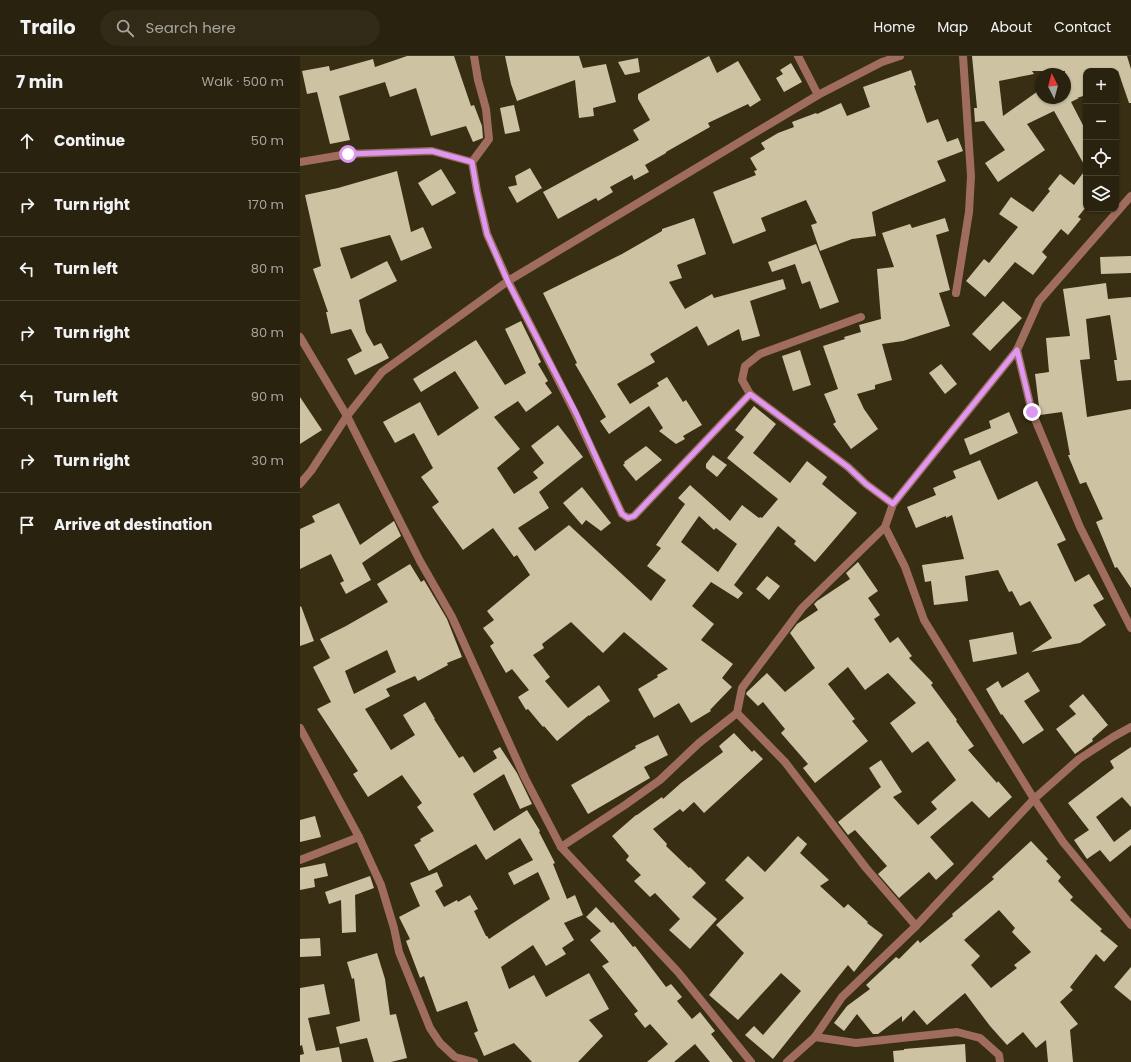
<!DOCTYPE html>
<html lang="en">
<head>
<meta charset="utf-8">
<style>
  body { margin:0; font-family:Poppins,sans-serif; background:#312a17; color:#f1f3f6 }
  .controls { position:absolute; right:12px; top:12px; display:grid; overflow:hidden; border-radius:8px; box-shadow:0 1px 3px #0004 }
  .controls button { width:36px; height:36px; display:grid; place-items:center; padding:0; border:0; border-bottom:1px solid #453f2e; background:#29220e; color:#f1f3f6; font:20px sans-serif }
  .compass { position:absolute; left:735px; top:12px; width:36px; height:36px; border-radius:50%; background:#29220e; box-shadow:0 1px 3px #0004; rotate:354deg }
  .stop { position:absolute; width:12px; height:12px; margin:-9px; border:3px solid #de98f2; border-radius:50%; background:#fff }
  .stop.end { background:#de98f2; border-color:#fff; box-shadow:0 1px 4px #0008 }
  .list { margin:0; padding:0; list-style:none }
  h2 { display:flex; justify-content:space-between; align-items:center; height:52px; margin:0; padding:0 16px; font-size:17px }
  h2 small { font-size:13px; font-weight:400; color:#a5a49e }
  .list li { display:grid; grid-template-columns:26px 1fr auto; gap:12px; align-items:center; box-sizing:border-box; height:64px; padding:0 16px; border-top:1px solid #453f2e }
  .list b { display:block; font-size:15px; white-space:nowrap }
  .list em { font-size:13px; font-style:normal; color:#a5a49e }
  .icon { flex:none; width:22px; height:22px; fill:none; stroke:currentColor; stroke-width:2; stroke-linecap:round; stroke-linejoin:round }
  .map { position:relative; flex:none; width:831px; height:1006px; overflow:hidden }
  header { display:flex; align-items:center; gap:24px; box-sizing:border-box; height:56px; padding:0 20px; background:#29220e; border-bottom:1px solid #453f2e }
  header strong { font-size:19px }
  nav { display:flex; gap:22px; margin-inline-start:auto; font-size:14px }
  .search { width:280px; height:36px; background:#312a17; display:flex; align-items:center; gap:10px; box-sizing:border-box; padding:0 14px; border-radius:22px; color:#a5a49e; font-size:15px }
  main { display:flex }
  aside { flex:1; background:#29220e }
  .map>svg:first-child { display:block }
</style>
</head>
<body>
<header>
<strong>Trailo</strong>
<div class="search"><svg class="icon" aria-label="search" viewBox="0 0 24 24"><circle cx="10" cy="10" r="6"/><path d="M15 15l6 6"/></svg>Search here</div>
<nav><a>Home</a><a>Map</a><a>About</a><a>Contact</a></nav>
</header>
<main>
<aside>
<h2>7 min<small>Walk · 500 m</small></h2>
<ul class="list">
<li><svg class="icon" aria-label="ahead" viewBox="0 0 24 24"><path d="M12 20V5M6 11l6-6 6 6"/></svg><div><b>Continue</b></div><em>50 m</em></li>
<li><svg class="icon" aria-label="right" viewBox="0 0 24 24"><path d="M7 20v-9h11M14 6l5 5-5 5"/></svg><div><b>Turn right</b></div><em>170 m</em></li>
<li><svg class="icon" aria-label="left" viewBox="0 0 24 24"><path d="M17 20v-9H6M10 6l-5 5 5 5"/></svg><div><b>Turn left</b></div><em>80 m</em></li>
<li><svg class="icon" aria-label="right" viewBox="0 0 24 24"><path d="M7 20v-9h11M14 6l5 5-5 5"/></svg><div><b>Turn right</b></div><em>80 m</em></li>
<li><svg class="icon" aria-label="left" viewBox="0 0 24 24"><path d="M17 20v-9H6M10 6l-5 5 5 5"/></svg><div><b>Turn left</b></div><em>90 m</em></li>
<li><svg class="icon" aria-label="right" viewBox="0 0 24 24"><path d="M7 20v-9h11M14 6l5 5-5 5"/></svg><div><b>Turn right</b></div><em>30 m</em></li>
<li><svg class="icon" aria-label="arrive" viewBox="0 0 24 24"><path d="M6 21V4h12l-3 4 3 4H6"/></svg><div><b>Arrive at destination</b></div></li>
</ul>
</aside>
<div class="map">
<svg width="831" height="1006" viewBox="0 0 831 1006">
  <rect width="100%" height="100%" fill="#372e13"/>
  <!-- building -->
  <g fill="#cdc3a3" fill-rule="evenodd">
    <polygon points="107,0 154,0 171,50 174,49 182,70 183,82 173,86 166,70 131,80 116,32 90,41 85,26 39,40 50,84 30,88 17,36 7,38 2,15 29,10 30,15 73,3 75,11"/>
    <polygon points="205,0 279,0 283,12 306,8 316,46 293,52 294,60 279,62 275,24 217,45 211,28"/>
    <polygon points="409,0 417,17 438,5 461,44 450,51 448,48 408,67 410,71 366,96 366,97 345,109 349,116 334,124 332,119 310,131 313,136 298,145 296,142 258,163 243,136 339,84 333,74 350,64 338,43 338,38"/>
    <path d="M672 0H827L831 13V47H829L818 15H786V39L777 42H779L771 46 786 75V112L754 55 727 68 745 94 698 126 685 107 705 94 684 65 675 66 674 52H677ZM732 15H765V42H741V33L703 60 699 25 734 18Z"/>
    <polygon points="338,2 340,16 325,19 318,6"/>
    <polygon points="491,7 502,26 484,36 476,22 483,18 480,14"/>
    <polygon points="611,14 616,29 614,30 627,67 638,63 647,86 658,82 663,95 637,105 646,125 572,156 576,180 552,183 520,195 511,169 517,167 506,144 461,162 466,175 433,188 413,136 456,119 454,115 457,114 450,102 465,93 461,87 478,77 494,71 492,66 516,57 517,58 541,47 547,60 570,51 563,31"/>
    <polygon points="214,49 220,75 205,78 200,52"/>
    <polygon points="230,112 242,132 217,147 208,131 217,129 215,120"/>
    <polygon points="141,113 156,137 132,150 118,127"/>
    <polygon points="786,113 786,151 778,161 781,163 768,179 761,173 742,196 747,201 733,219 715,206 685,241 666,225 684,203 689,207 718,171 699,158 711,141 733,156 750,135 748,133 760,118 774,129"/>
    <polygon points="97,115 111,176 123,171 132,192 101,205 90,179 40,192 51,223 87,205 97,225 59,244 66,276 74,290 81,287 89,302 55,319 47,303 62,295 51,273 31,278 26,256 28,256 13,213 21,210 5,139 38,132"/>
    <polygon points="394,162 406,198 377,209 382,222 369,226 385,253 412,238 414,242 483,223 486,233 450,245 460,280 442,285 439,273 408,290 397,270 350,298 355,306 317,328 330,348 359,330 357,327 367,321 383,346 386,344 402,369 383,380 385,383 376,388 359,375 363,372 349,350 309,378 300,365 306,361 275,308 277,307 243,237 322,198 362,175 362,173"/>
    <polygon points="645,162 649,175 636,179 650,234 639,237 650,270 603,285 582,288 592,324 575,329 575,333 557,338 564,353 578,373 551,393 533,368 536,366 524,338 538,333 523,290 545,283 544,281 561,276 559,269 581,263 577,213 594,211 582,177 610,168 612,172"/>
    <polygon points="516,188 539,246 520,253 510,225 502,228 495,208 472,216 468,206"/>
    <polygon points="831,200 831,217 801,218 800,201"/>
    <polygon points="806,227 808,243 831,241 831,324 817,325 814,304 817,304 810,259 786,263 790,303 780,304 787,361 831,353 831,532 817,511 815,512 796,466 803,463 786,426 780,428 768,399 770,399 762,356 740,359 735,318 749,316 746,282 770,280 763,233"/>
    <polygon points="703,245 722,262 690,295 672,278"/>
    <path d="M221 265 241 306 238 308 248 325 245 327 252 337 226 356 218 345 194 361 220 393 197 412 214 438 238 422 233 416 244 407 231 390 258 369 283 401 239 436 249 452 218 472 235 495 269 469 351 545 366 524 347 510 361 492 356 489 385 448 378 442 390 429 430 465 442 449 459 462 460 461 462 462 478 443 427 402 444 381 435 374 454 350 476 368 453 397 490 427 507 405 527 421 522 428 557 457 515 506 494 488 496 485 478 470 434 529 443 537 438 543 411 526 392 550 414 568 401 584 433 608 422 622 432 631 410 654 411 655 391 667 379 647 354 662 338 633 358 621 357 619 368 613 324 576 303 597 271 566 242 588 244 592 233 599 250 621 245 625 268 652 299 629 310 645 289 660V659L257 685 244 670 243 671 228 653 226 654 218 641 229 634 212 613 206 617 190 590 194 587 183 572 194 564 187 555 230 519 217 499 214 501 193 472 163 494 132 451 139 446 121 421 133 412 114 377 95 387 83 366 120 346 138 380 179 352 155 315 121 336 113 323 176 284 205 329 226 317 205 273ZM399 460 414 474 416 472 437 488 418 516 381 486Z"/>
    <polygon points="500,294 511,329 493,335 482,300"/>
    <polygon points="641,308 657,328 645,338 629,317"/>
    <polygon points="0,341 22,374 0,388"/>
    <polygon points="709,356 718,377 670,399 664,383 691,372 689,365"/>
    <polygon points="346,390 362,404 336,425 323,409 325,407 324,406"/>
    <polygon points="413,399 427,409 417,421 406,412 406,408"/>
    <polygon points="680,404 698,444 737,425 766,484 757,488 775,526 789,518 804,543 793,549 806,569 780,587 731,596 752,582 730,545 720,550 712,535 709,536 698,514 665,520 668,545 634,549 631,525 625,526 622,509 664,503 652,459 646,462 646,460 616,472 607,451 636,439 633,432 656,422 653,415"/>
    <polygon points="282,431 311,467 301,475 286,464 282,469 263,447"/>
    <polygon points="39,447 60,489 94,465 101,480 62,507 71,524 46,538 40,527 44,525 31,498 0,513 0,473 15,466 12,460"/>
    <polygon points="558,506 578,535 568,542 580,559 574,563 590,587 598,581 612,600 609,602 633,627 631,629 657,664 656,665 674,690 668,694 697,727 698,725 712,741 689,762 672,745 630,781 654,808 636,824 629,816 599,842 578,818 587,810 555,774 548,779 538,766 581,731 569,712 581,704 602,736 593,741 618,769 637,753 631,746 656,724 628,685 612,697 590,667 616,647 588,617 565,634 548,611 528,628 555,663 552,665 568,685 515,727 503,712 508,708 481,677 485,673 463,646 458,650 446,638 447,636 467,617 485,636 515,612 490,577 497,568 518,554 514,548 517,545 550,523 546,517"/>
    <path d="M110 508 121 526 124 524 147 563 162 601 147 607 148 609 118 625 115 620 86 633 90 640 65 653 91 694 115 679 103 659 125 646 135 663H134L159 702 163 700 174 717 197 702 193 695 200 691 217 717 232 748 220 753 204 718 173 738 194 775 227 754 240 775 239 776 255 807 253 808 267 843 275 839 283 859 264 867 274 884 262 892 266 898 246 910 233 889 201 911 209 933 234 919 246 941 289 917 309 953 289 964 303 980 278 1006H232L214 987 184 1000 174 977 178 975 167 945 137 956 124 920 120 922 106 885 110 883 99 861 120 850 110 827 137 816 143 830 135 835 144 851 157 844 158 846 170 839 178 853 174 855 186 880H187L189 883 210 869 250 843 238 816 214 829 208 817 233 804 220 782 186 804 176 788 129 815 114 789 121 785 120 783 134 775 117 751 122 747 102 719 68 741 53 718 58 715 17 653 31 646 13 611 30 602 20 583 46 570 88 546 77 528ZM87 594 96 616 54 638 45 615Z"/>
    <polygon points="467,520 480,530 469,544 456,533"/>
    <polygon points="1,550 14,585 0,590 0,551"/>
    <polygon points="713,576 717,598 673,606 669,584"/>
    <polygon points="728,616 740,635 724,645 744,674 723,688 702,658 701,659 686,633 698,625 702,632"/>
    <polygon points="783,638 808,669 792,683 793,685 775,698 756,673 776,658 769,650"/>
    <polygon points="434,677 452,696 454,694 463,703 404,757 394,746 383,756 380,753 353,773 367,788 366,790 389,812 390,811 406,827 392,841 417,863 390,893 369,874 380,863 355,837 350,841 334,825 341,819 326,804 329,800 312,780 336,759 337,759 362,741 363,743 381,727 423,696 419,690"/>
    <polygon points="358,679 368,699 344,711 350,722 288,758 271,729 336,692 335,690"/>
    <polygon points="831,691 831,751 822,741 796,761 814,786 831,773 831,789 810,806 800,794 787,803 774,784 789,774 768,747 814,712 810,705"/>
    <polygon points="15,760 21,781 0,786 0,764"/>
    <polygon points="498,780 507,788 500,797 529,824 520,830 544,852 548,848 568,866 567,867 583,879 554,916 548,909 473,1003 445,979 454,970 463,979 501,935 481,917 438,964 409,939 444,897 416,869 444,842 425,824 448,800 465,816"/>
    <path d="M731 785 748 803 746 805 761 821 758 825 773 841 770 844 802 873 800 875 818 890 804 906 796 898 770 931 773 934 760 946 778 968 770 974 773 1006H748L746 984 736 992 723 976 707 989 690 970 665 937 627 969 614 954 602 966V960L578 978H573L557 958 544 975 534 967 547 950 570 933 566 929 596 901 599 903 618 884 620 887 653 860 652 858 694 823 692 821ZM699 854 715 872 712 876 731 896 714 909 717 912 691 932 671 909 680 900 664 884Z"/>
    <polygon points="25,807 28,820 14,823 15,831 0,834 0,812"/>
    <polygon points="70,820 74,832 55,839 56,876 42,877 41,844 29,848 25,836"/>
    <polygon points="296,851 311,867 313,866 333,891 335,890 366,931 371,928 382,941 377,945 392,963 400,956 415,975 411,978 433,1006 410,1006 395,988 374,1006 347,1006 368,988 350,968 345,972 334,958 338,955 302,910 309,906 290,884 301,875 286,861"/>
    <polygon points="20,882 21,900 0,901 0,883"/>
    <polygon points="77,897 85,923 90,959 96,958 107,1002 91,1006 74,1006 67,982 40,988 36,971 60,965 54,922 52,923 47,906"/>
    <polygon points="831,911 831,945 814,931"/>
    <polygon points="24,928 30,958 8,962 16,995 39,991 42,1006 0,1006 0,999 4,998 2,989 0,990 0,932"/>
    <polygon points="665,988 666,1006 594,1006 593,995 604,994 604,993"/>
  </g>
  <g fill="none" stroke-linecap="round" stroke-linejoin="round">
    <!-- street -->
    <g stroke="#9f6c5e" stroke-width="8">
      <polyline points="174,0 178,24 186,53 189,83 172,106 177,135 187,178 208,225 275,357 322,458 328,462 334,460 450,338"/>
      <polyline points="498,0 518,39"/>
      <polyline points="0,106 48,98 132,95 172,106"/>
      <polyline points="831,140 739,245 717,294 593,448 585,471 605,511 624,564 734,743 763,786 831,869"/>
      <polyline points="656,237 669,156 671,120 663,0"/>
      <polyline points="561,261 460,298 445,310 442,324 450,338 548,411 566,428 593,448"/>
      <polyline points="0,281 47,360 120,505 152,561 225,722 261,791 378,916 451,1006"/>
      <polyline points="717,294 732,356 780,471 831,572"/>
      <polyline points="0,428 11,415 47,360 82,316 208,225 518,39 582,6 600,0"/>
      <polyline points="437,657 485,706 566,812 616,870"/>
      <polyline points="0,672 59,781 81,829 94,872 99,896 130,972 140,987 155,1001 174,1006"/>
      <polyline points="261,791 325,749 360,724 399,687 437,657 442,632 502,552 585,471"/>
      <polyline points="0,804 59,781"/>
      <polyline points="515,981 556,987 657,976 680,982 699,999 700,1006"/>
      <polyline points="487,1006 515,981 542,941 616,870 734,743 779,703 813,681 831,671"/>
    </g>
  </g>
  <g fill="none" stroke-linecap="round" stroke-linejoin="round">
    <!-- route -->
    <polyline stroke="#de98f2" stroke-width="5" points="48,98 132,95 172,106 177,135 187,178 208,226 276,357 322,458 328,462 334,460 450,338 548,411 566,428 593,448 717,294 732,356"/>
  </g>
</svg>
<div class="controls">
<button>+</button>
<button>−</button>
<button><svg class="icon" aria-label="locate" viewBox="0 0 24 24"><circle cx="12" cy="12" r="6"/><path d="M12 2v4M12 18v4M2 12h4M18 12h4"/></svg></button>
<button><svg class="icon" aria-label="layers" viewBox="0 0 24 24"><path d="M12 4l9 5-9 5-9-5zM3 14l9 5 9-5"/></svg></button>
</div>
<svg class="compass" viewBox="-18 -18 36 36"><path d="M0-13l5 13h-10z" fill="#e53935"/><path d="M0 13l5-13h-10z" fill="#a5a49e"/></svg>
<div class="stop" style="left:48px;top:98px"></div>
<div class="stop end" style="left:732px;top:356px"></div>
</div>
</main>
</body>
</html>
